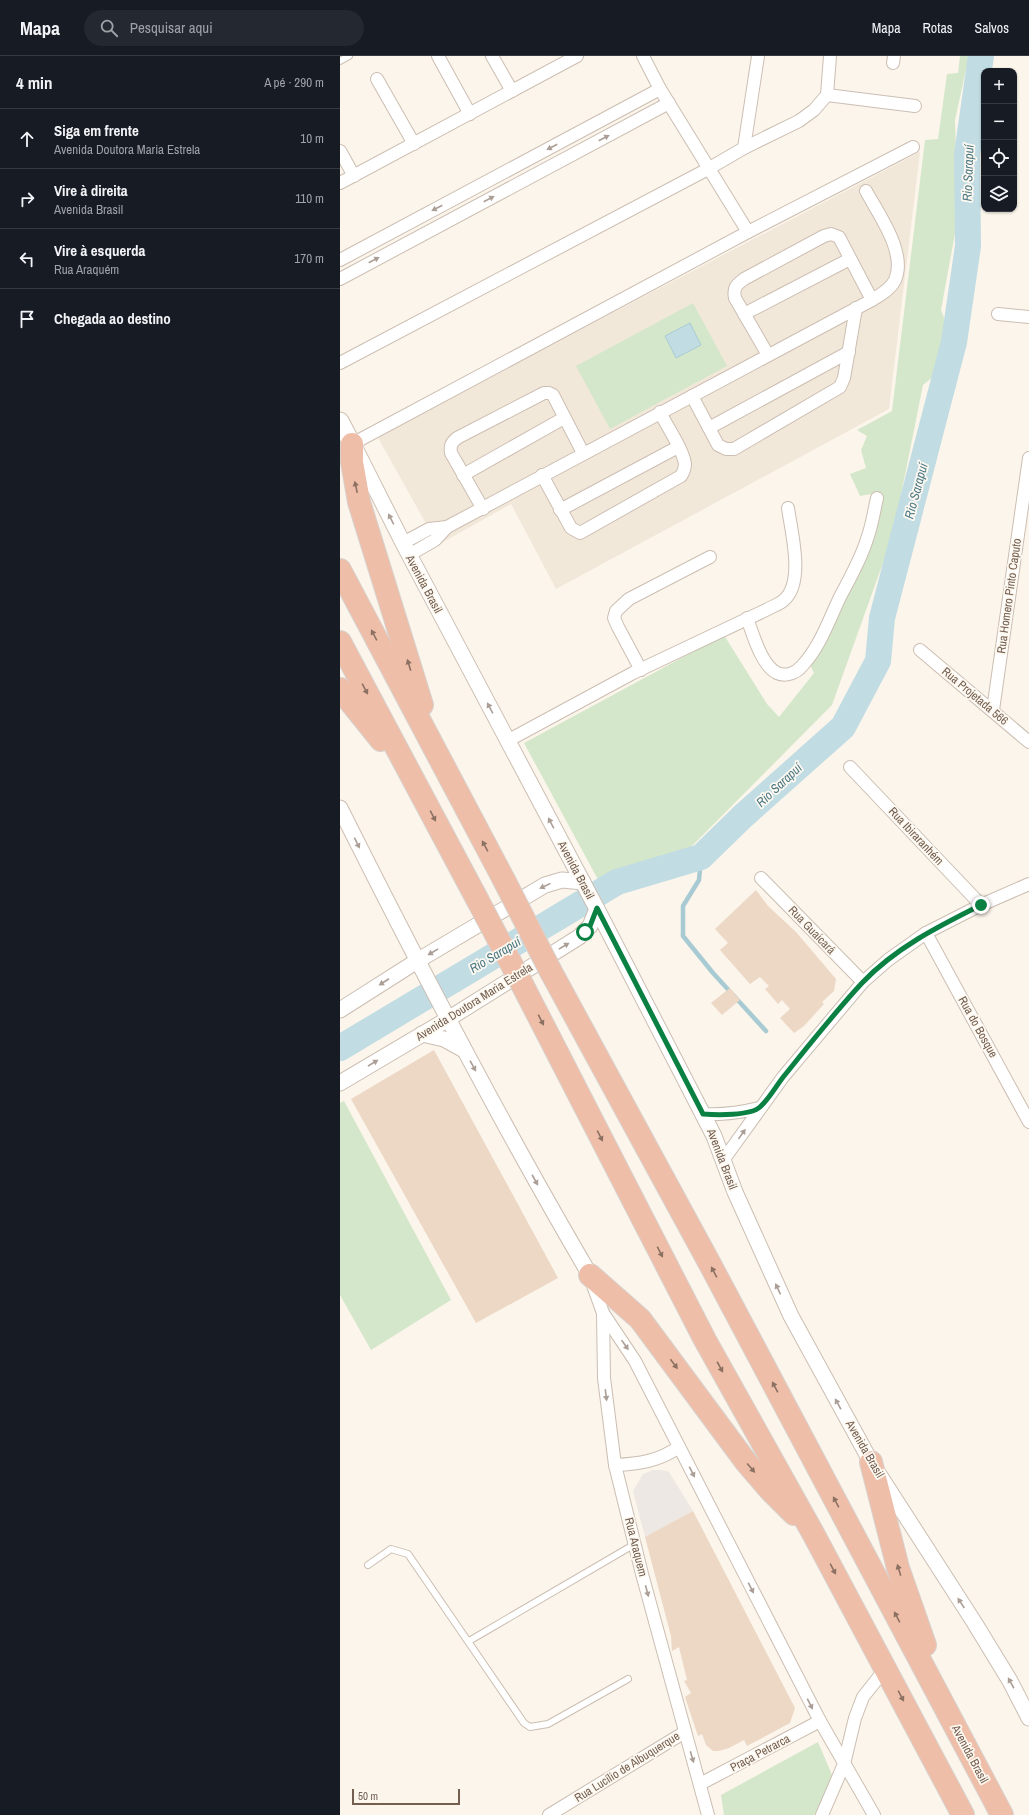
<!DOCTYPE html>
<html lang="pt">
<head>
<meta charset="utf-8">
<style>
  body { margin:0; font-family:"Archivo Narrow",sans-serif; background:#242831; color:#f1f3f6 }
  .controls { position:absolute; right:12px; top:12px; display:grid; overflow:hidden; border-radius:8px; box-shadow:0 1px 3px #0004 }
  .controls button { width:36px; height:36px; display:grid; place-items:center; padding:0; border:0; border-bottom:1px solid #363941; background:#171b24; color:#f1f3f6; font:20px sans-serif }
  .scale { position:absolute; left:12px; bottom:10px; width:108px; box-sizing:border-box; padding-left:4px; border:2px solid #735e50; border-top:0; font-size:11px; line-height:14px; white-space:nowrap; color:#735e50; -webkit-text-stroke:3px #fdf9f1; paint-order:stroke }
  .stop { position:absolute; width:12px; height:12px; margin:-9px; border:3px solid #0b8043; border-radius:50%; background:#fff }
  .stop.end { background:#0b8043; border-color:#fff; box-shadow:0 1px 4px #0008 }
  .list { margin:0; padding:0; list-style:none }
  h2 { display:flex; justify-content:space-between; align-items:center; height:52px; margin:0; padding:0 16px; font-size:17px }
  h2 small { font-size:13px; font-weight:400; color:#9ea1a6 }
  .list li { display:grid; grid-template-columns:26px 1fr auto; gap:12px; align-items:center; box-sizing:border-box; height:60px; padding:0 16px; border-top:1px solid #363941 }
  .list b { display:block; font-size:15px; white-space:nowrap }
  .list p { margin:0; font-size:13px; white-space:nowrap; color:#9ea1a6 }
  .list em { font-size:13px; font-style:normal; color:#9ea1a6 }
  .icon { flex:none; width:22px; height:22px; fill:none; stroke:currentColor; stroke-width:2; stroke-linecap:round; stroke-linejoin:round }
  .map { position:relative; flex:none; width:689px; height:1759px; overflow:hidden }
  header { display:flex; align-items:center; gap:24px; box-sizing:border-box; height:56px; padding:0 20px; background:#171b24; border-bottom:1px solid #363941 }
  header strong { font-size:19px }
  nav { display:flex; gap:22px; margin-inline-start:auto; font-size:14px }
  .search { width:280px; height:36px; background:#242831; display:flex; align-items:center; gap:10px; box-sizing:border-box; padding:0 14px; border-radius:22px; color:#9ea1a6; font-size:15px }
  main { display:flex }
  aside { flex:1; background:#171b24 }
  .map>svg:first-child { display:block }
</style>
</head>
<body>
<header>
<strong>Mapa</strong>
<div class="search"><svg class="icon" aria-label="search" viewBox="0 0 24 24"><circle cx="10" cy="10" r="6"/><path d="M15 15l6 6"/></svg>Pesquisar aqui</div>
<nav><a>Mapa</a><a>Rotas</a><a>Salvos</a></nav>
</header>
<main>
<aside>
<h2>4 min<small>A pé · 290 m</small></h2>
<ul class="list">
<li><svg class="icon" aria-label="ahead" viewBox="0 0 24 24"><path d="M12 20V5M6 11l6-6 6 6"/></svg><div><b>Siga em frente</b><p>Avenida Doutora Maria Estrela</p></div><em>10 m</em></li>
<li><svg class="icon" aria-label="right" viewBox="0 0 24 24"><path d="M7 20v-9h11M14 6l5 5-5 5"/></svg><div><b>Vire à direita</b><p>Avenida Brasil</p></div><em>110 m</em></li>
<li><svg class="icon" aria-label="left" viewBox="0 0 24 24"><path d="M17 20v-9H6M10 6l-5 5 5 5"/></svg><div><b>Vire à esquerda</b><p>Rua Araquém</p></div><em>170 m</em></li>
<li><svg class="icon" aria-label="arrive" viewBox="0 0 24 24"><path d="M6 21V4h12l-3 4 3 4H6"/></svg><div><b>Chegada ao destino</b></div></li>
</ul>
</aside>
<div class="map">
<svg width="689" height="1759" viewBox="0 0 689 1759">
  <rect width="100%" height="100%" fill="#fbf5eb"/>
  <!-- residential -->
  <polygon fill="#f2e8da" points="580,96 549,353 216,533 171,448 98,489 37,380"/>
  <!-- industrial -->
  <polygon fill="#ede8e3" points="313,1414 322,1414 329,1416 353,1455 305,1481 293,1435 303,1418"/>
  <!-- green -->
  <g fill="#d5e7ca">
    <polygon points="620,0 629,0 615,64 618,161 601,254 610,277 599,316 583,329 553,479 492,649 342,800 273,821 261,829 184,687 384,579 427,648 439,661 474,617 470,609 539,464 542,436 520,440 510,418 526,412 521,394 527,380 517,374 552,355 585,84 598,83 607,18 618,17"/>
    <polygon points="353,247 387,310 270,373 236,310"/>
    <polygon points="4,1045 111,1244 31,1294 0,1239 0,1047"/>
    <polygon points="478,1686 495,1726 474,1759 384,1759 381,1739"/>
  </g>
  <!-- water -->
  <polygon fill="#c1dce3" stroke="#a8cbd3" points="350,267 361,289 336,302 325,280"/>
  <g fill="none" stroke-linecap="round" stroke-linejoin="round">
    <!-- stream -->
    <polyline stroke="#a8cbd3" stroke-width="4.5" points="361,801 359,824 343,850 343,880 373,917 426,975"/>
    <!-- river -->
    <polyline stroke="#c1dce3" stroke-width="26" points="0,992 277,826 361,801 402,761 503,671 538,605 542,562 614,286 628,190 627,98 641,0"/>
  </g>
  <!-- building -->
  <g fill="#edd7c5">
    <polygon points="416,834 428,850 456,876 496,923 494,935 482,946 484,948 464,970 454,977 440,962 450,953 442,944 438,948 425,933 429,930 420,921 410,928 380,894 388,887 375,873"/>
    <polygon points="390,932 400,944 382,959 371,947"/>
    <polygon points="94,994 218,1222 136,1267 11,1043"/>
    <polygon points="353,1455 455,1652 450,1667 407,1690 404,1684 389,1692 379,1695 373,1695 366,1689 362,1678 358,1680 345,1641 351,1637 344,1625 347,1624 339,1591 332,1595 331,1580 305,1481"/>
  </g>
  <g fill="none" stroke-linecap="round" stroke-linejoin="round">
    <!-- service casing -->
    <g stroke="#ccbeb2" stroke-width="8">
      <g id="service">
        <polyline points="0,5 9,0"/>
        <polyline points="28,1509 51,1493 68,1498 184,1667 190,1671 208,1668 288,1623"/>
        <polyline points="129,1585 295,1488"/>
      </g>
    </g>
    <!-- minor casing -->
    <g stroke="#ccbeb2" stroke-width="14">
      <g id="minor">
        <polyline points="98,0 130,58"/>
        <polyline points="152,0 172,35"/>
        <polyline points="303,0 320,33 408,176"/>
        <polyline points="553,7 554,0"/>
        <polyline points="37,23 74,88"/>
        <polyline points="487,39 575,50"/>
        <polyline points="404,92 418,0"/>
        <polyline points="0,95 14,120"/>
        <polyline points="0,127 237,0"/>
        <polyline points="0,204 320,33"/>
        <polyline points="0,223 329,47"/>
        <polyline points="404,258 510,203"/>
        <polyline points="658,258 689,261"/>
        <path d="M428 299 395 242C393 232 396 229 404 223L484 180 491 178 499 181 532 244"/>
        <polyline points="0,307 368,113 404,92 459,65 474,54 487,39 490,0"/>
        <polyline points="352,340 378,389 386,393 394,393 500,331 504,322 516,252"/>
        <polyline points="369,372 509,296"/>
        <polyline points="12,388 408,176 573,91"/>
        <polyline points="123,419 224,362"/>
        <path d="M202 419 231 472 240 477 341 420C343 417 345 413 345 408 343 393 327 371 320 356"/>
        <path d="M143 453 111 397C110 390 111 387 117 382L204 337H209L213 339 243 397"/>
        <polyline points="220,454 338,391"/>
        <polyline points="63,487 89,473 107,471"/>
        <path d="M69 499 95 484 107 471 532 244C540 239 551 233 555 224 567 197 539 159 526 135"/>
        <path d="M407 562C413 578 421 609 437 617 446 621 456 617 462 610 480 591 489 564 500 541 510 522 521 503 527 483 532 470 534 455 537 442"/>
        <polyline points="580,594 689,686"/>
        <polyline points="301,614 278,571 274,562 276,555 289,543 370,501"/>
        <polyline points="653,654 689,402"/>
        <path d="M167 685 293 617 428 553C433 550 440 548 444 544 465 526 451 475 448 452"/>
        <polyline points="510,711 641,849"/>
        <polyline points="421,822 523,926"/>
        <polyline points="586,877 689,1066"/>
        <path d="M363 1058C383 1059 399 1057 419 1052"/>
        <polyline points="384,1103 443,1021 523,926 548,904 586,877 641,849 689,828"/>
        <polyline points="251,1224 263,1257 264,1322 275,1409 302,1518 368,1759"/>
        <polyline points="263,1257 295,1305 480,1665 534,1759"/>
        <path d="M275 1409C299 1408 319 1405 339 1391"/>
        <polyline points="360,1728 480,1665"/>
        <polyline points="209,1759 345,1676"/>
        <polyline points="482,1759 504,1708 515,1662 523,1641 546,1612"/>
      </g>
    </g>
    <!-- tertiary casing -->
    <g stroke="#ccbeb2" stroke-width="17">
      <g id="tertiary">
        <polyline points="15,392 63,487 257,853 374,1080 395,1136 451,1260 531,1406 634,1566 670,1625 689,1662"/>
        <path d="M0 752C79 910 160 1066 250 1219"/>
        <polyline points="0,954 77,905 205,829 222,824 243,826"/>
        <polyline points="82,978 104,983 124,994"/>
        <polyline points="0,1027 108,963 239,881 250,870 257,853"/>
      </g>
    </g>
    <!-- secondary casing -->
    <g stroke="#cebfaf" stroke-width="19">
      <polyline id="secondary" points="0,365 12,388"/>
    </g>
    <!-- motorway casing -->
    <g stroke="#d8d2ce" stroke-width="24">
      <g id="motorway">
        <polyline points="12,388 12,406 19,446 82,649"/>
        <polyline points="0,514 164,824"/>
        <polyline points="0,586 137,843"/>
        <polyline points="0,633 41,684"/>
        <polyline points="210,914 371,1210 662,1759"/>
        <polyline points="183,930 365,1284 474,1479 623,1759"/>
        <polyline points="250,1219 300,1263 406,1406 430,1434 454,1458"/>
        <polyline points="531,1406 558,1512 585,1589"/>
      </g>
    </g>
    <!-- service -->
    <use href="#service" stroke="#fff" stroke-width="6"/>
    <!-- minor -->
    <use href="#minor" stroke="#fff" stroke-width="12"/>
    <!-- tertiary -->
    <use href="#tertiary" stroke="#fff" stroke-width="15"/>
    <!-- secondary -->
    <use href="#secondary" stroke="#fff" stroke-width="17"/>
    <!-- motorway -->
    <use href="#motorway" stroke="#eebea9" stroke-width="22"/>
    <!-- motorway-bridge casing -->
    <g stroke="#d8d2ce" stroke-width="24" stroke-linecap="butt">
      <g id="motorway-bridge">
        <polyline points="164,824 210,914"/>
        <polyline points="137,843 183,930"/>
      </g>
    </g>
    <!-- motorway-bridge -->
    <use href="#motorway-bridge" stroke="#eebea9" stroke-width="22"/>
  </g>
  <!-- one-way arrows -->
  <defs><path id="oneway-solid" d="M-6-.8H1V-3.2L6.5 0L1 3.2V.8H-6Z"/></defs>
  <g fill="#ab9e96">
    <use href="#oneway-solid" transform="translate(264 82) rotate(-28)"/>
    <use href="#oneway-solid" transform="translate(212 91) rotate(152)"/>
    <use href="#oneway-solid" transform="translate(149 143) rotate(-28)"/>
    <use href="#oneway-solid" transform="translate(97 152) rotate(152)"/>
    <use href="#oneway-solid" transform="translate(34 204) rotate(-28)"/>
    <use href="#oneway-solid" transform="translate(51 463) rotate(-117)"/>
    <use href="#oneway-solid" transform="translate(150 652) rotate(-118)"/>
    <use href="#oneway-solid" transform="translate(211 767) rotate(-118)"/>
    <use href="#oneway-solid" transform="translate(17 787) rotate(64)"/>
    <use href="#oneway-solid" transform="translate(205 830) rotate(154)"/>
    <use href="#oneway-solid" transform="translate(224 890) rotate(-31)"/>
    <use href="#oneway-solid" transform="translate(93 896) rotate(149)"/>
    <use href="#oneway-solid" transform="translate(44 926) rotate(147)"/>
    <use href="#oneway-solid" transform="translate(33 1007) rotate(-31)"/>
    <use href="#oneway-solid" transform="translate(133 1010) rotate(61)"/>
    <use href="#oneway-solid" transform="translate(402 1078) rotate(-55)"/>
    <use href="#oneway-solid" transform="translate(195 1124) rotate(61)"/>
    <use href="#oneway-solid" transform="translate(438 1233) rotate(-115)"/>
    <use href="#oneway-solid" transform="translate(285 1289) rotate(55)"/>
    <use href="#oneway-solid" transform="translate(266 1339) rotate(83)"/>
    <use href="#oneway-solid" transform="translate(498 1348) rotate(-119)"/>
    <use href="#oneway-solid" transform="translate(352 1416) rotate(63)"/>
    <use href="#oneway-solid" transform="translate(411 1532) rotate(63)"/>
    <use href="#oneway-solid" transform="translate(307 1535) rotate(75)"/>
    <use href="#oneway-solid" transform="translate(621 1547) rotate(-123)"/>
    <use href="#oneway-solid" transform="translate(671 1627) rotate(-119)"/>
    <use href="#oneway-solid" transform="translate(470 1648) rotate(63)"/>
    <use href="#oneway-solid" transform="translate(352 1701) rotate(74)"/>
  </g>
  <g fill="#8c7162">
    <use href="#oneway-solid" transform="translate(16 431) rotate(-102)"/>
    <use href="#oneway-solid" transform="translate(34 579) rotate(-118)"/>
    <use href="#oneway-solid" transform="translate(69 609) rotate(-107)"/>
    <use href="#oneway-solid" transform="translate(25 633) rotate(62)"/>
    <use href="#oneway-solid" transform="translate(93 760) rotate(62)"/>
    <use href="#oneway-solid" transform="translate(145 790) rotate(-118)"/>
    <use href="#oneway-solid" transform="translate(201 964) rotate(63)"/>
    <use href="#oneway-solid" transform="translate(260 1080) rotate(63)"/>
    <use href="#oneway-solid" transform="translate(320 1196) rotate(63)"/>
    <use href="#oneway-solid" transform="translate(374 1216) rotate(-118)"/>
    <use href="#oneway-solid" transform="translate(334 1308) rotate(53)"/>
    <use href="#oneway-solid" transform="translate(380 1311) rotate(61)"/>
    <use href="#oneway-solid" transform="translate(435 1331) rotate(-118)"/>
    <use href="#oneway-solid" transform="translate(411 1412) rotate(50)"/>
    <use href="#oneway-solid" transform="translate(496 1446) rotate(-118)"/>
    <use href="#oneway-solid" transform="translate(493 1513) rotate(62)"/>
    <use href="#oneway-solid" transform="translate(559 1514) rotate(-107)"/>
    <use href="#oneway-solid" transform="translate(557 1561) rotate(-118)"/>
    <use href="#oneway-solid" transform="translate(561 1640) rotate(62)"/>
  </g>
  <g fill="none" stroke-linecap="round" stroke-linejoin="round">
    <!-- route -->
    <path stroke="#0b8043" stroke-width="5" d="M245 876 250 870 257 852 363 1058C376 1059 410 1060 420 1051 429 1043 436 1030 444 1020 469 989 495 956 522 927 555 892 599 870 641 849"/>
  </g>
  <g text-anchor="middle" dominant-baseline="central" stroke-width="3.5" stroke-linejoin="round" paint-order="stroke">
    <!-- street labels -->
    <g font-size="12" fill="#735e50" stroke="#fdf9f1">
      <text transform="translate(84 528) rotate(62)">Avenida Brasil</text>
      <text transform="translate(669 540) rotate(-82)">Rua Homero Pinto Caputo</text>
      <text transform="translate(635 640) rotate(40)">Rua Projetada 566</text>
      <text transform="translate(576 780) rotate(47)">Rua Ibiraranhém</text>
      <text transform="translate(236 814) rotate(62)">Avenida Brasil</text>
      <text transform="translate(472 874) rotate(46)">Rua Guaicará</text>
      <text transform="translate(134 946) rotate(-32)">Avenida Doutora Maria Estrela</text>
      <text transform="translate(638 971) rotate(61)">Rua do Bosque</text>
      <text transform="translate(382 1103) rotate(69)">Avenida Brasil</text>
      <text transform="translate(525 1393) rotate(60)">Avenida Brasil</text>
      <text transform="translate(296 1491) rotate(76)">Rua Araquem</text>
      <text transform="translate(420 1697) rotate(-28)">Praça Petrarca</text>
      <text transform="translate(630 1698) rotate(62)">Avenida Brasil</text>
      <text transform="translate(287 1711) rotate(-32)">Rua Lucílio de Albuquerque</text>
    </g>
    <!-- water labels -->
    <g font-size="13" font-style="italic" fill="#4c7884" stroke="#fdf9f1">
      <text transform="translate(628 117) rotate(-88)">Rio Sarapuí</text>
      <text transform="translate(576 435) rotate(-75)">Rio Sarapuí</text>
      <text transform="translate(439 729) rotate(-43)">Rio Sarapuí</text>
      <text transform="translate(155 899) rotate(-31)">Rio Sarapuí</text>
    </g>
  </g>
</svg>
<div class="controls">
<button>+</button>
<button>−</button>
<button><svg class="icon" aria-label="locate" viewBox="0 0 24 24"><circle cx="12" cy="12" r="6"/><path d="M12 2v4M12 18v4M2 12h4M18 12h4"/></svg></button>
<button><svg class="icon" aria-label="layers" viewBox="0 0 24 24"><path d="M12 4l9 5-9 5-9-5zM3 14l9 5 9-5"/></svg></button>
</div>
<div class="scale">50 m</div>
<div class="stop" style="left:245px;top:876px"></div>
<div class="stop end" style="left:641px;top:849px"></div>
</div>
</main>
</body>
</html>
